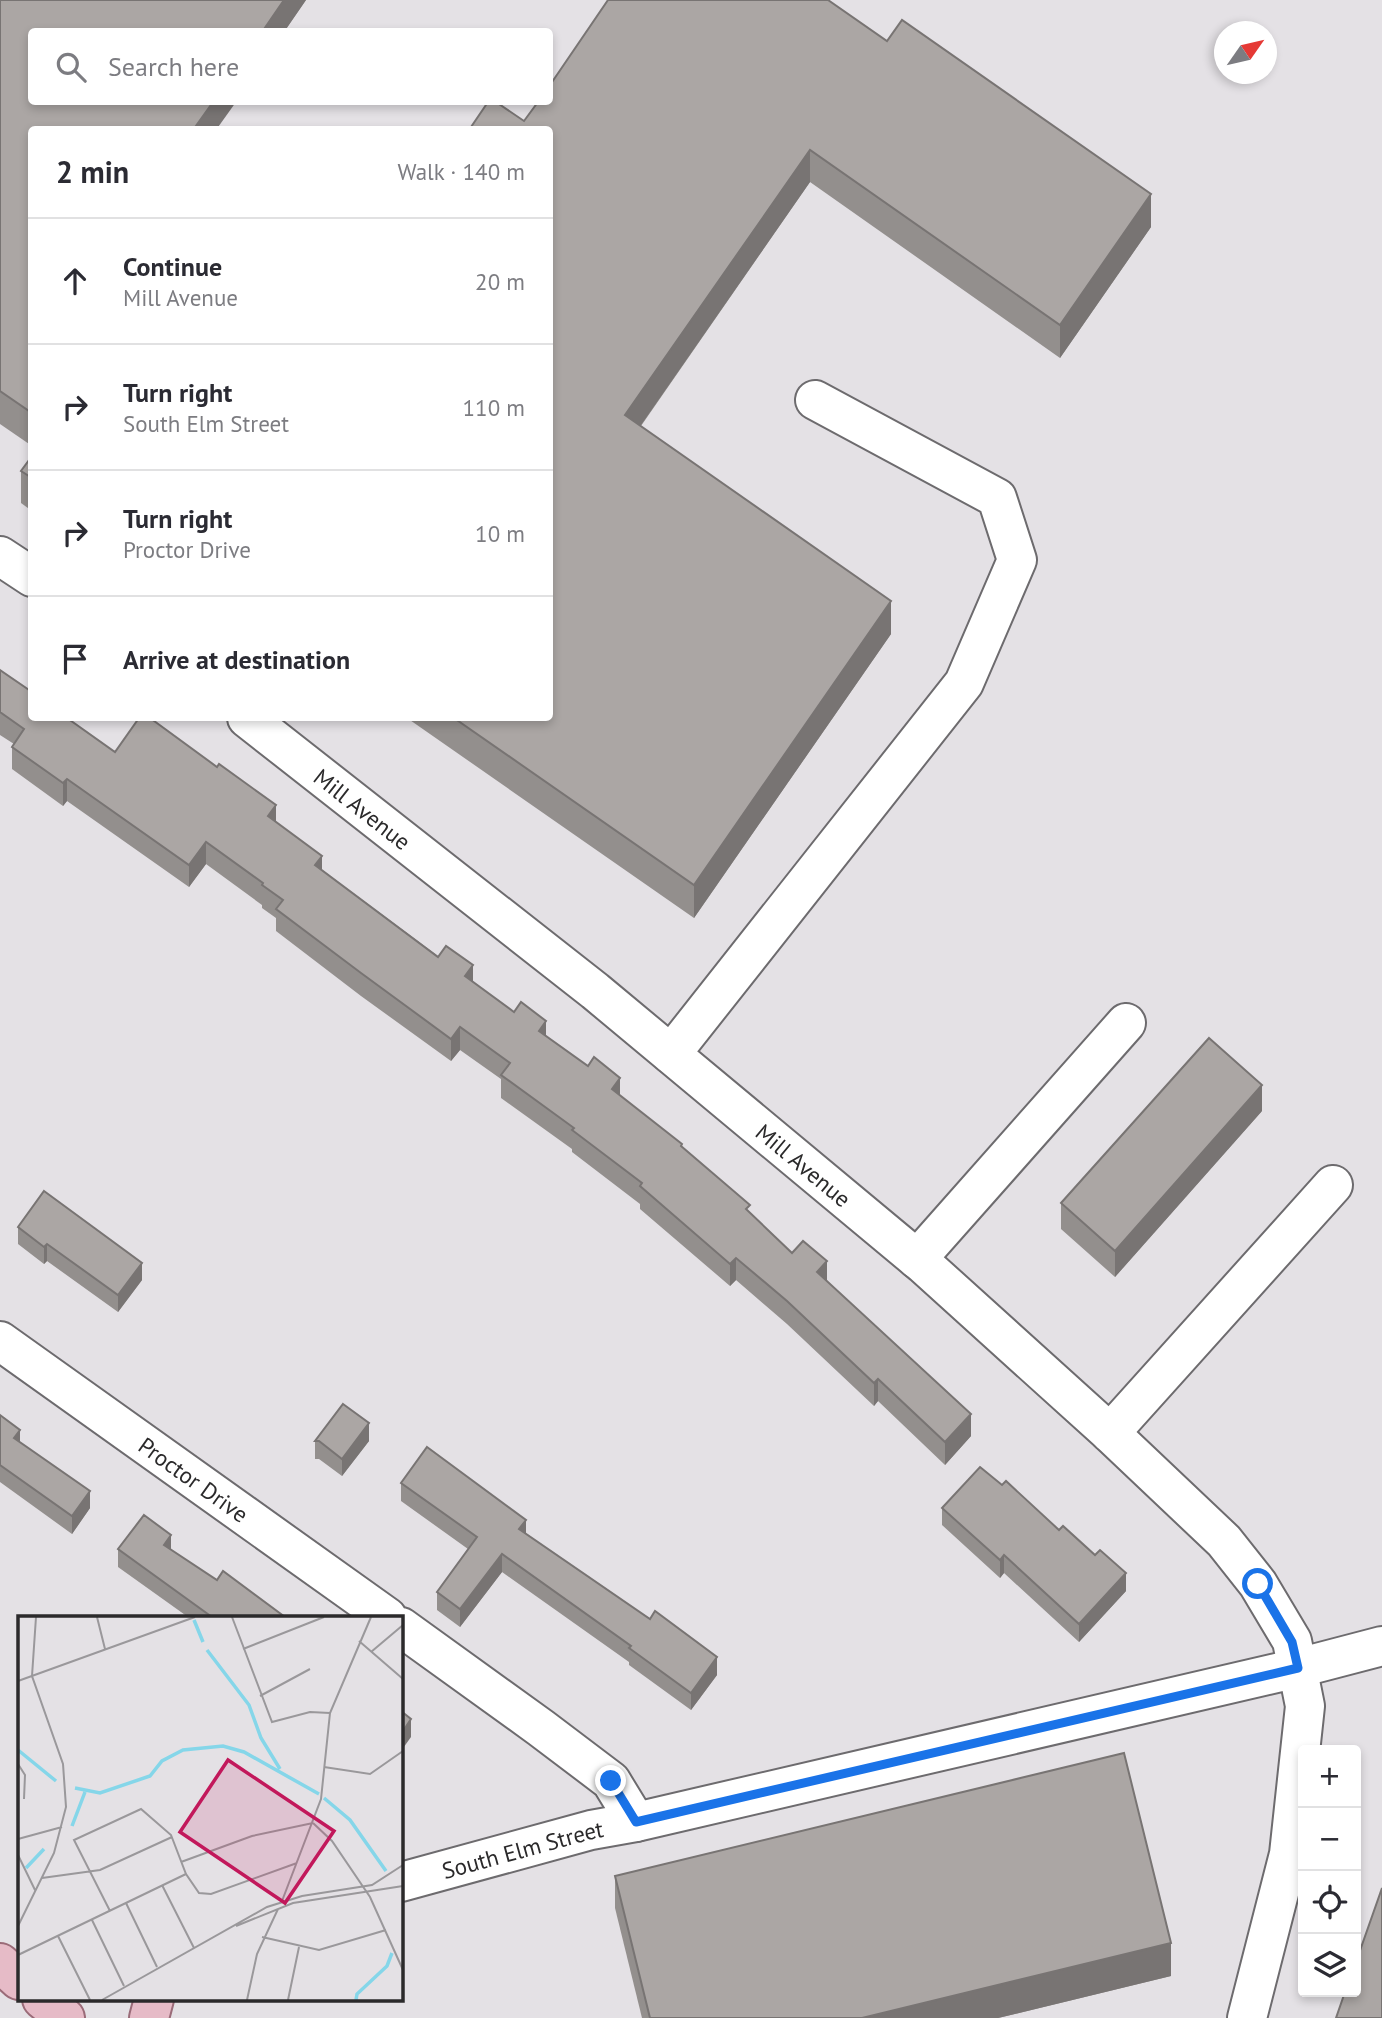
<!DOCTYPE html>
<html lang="en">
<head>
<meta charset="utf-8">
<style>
  body { margin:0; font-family:"PT Sans",sans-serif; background:#f7f7f7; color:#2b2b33 }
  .controls { position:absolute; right:21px; bottom:21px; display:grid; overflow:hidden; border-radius:7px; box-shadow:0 4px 10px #0003 }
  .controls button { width:63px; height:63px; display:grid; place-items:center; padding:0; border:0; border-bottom:2px solid #e1e1e2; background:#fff; color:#2b2b33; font:35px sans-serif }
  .compass { position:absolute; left:1214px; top:21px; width:63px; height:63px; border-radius:50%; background:#fff; box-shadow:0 4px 10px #0003; rotate:56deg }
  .stop { position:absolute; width:21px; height:21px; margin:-16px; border:5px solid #1a73e8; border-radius:50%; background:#fff }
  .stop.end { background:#1a73e8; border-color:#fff; box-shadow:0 2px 7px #0008 }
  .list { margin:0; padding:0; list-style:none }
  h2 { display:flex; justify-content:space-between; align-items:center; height:91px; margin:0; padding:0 28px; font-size:30px }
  h2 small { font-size:23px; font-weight:400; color:#7c7c81 }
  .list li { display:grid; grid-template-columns:46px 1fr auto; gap:21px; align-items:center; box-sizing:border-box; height:126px; padding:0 28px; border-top:2px solid #e1e1e2 }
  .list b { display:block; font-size:26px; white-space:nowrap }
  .list p { margin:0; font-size:23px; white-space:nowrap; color:#7c7c81 }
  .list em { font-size:23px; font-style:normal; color:#7c7c81 }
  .icon { flex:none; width:38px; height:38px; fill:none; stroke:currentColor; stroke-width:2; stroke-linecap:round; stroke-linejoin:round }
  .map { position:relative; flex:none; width:1382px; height:2018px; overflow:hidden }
  .search { position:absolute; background:#fff; box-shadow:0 4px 10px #0003; left:28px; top:28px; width:525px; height:77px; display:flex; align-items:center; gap:18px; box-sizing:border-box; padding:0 24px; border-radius:7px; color:#7c7c81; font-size:26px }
  .panel { position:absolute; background:#fff; box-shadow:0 4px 10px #0003; left:28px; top:126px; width:525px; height:595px; border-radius:7px }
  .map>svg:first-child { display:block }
</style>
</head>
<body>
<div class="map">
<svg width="1382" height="2018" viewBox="0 0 1382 2018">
  <rect width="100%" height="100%" fill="#e4e1e5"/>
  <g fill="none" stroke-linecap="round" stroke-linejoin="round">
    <!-- minor casing -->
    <g stroke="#6d6b6e" stroke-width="42">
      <g id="minor">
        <polyline points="0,556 32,577"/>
        <path id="s1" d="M247 718 595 991 923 1264 1110 1433 1224 1541 1258 1584 1292 1641 1305 1706 1289 1854 1247 2018"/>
        <polyline points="671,1054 964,683 1017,560 997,498 815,400"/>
        <polyline points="917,1259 1126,1023"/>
        <path id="s2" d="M0 1341 387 1617"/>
        <polyline points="1110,1433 1333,1185"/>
        <polyline points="401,1627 541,1728 611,1781 636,1822"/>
        <path id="s3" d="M401 1882 591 1830 636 1822 1298 1668 1382 1646"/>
      </g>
    </g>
    <!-- major casing -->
    <g stroke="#9a6b78" stroke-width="42">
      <g id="major">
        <polyline points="0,1963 19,1980"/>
        <polyline points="42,1999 65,2018"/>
        <polyline points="149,2018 154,1999"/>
      </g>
    </g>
    <!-- minor -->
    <use href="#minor" stroke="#fff" stroke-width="38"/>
    <!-- major -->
    <use href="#major" stroke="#e6bbc7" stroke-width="38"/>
  </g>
  <!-- wall -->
  <g fill="#938f8d">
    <polygon points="0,0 306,0 284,32 32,32 32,446 0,424"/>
    <polygon points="550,85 1151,227 1060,358 810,182 641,426 891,634 694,918 407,718 550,718 524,121"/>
    <polygon points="32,456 32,511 21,503 21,471"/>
    <polygon points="0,670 115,752 276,822 322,870 546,1036 682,1147 792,1253 827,1281 971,1436 945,1465 878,1401 874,1406 787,1324 736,1280 730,1286 640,1209 640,1204 572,1152 572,1149 501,1098 501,1079 460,1050 451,1061 361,996 276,931 276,918 262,908 262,905 206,864 189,887 67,801 63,806 12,769 12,747 14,744 0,735"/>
    <polygon points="1262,1111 1115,1277 1061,1229 1061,1203"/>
    <polygon points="18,1227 142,1280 118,1312 47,1261 44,1264 18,1244"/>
    <polygon points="0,1415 20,1442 90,1508 72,1534 0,1482"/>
    <polygon points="315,1441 369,1441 342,1476 319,1459 315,1459"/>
    <polygon points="401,1483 526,1534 717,1675 691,1710 629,1665 629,1662 502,1572 460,1627 437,1610 437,1592 468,1549 401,1501"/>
    <polygon points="1002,1485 1059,1530 1095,1555 1126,1591 1079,1642 1004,1573 1000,1578 942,1525 942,1508"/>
    <polygon points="118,1549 171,1550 217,1580 285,1617 188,1617 118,1567"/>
    <polygon points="615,1876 1171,1976 998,2018 642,2018 615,1908"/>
  </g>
  <!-- shaded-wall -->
  <g fill="#787473">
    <polygon points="284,0 306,0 284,32 262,32"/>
    <polygon points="213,102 236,102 216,130 193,130"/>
    <polygon points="810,150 810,182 625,448 625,415"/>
    <polygon points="1151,194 1151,227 1060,358 1060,325"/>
    <polygon points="891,601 891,634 694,918 694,885"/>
    <polygon points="67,779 67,801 63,806 63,783"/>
    <polygon points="276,805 276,827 268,816"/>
    <polygon points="206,842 206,864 189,887 189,865"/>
    <polygon points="322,856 322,878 315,865"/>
    <polygon points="473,965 473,988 465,976"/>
    <polygon points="546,1021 546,1043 539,1031"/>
    <polygon points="460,1027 460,1050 451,1061 451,1039"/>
    <polygon points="620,1078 620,1100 612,1089"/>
    <polygon points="1262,1085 1262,1111 1115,1277 1115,1251"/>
    <polygon points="47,1244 47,1261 44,1264 44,1247"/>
    <polygon points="736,1258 736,1280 730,1286 730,1264"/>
    <polygon points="827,1261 827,1284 817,1272"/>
    <polygon points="142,1263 142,1280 118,1312 118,1295"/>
    <polygon points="878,1379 878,1401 874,1406 874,1383"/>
    <polygon points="971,1414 971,1436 945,1465 945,1442"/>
    <polygon points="369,1423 369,1441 342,1476 342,1459"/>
    <polygon points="20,1430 20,1448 14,1438"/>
    <polygon points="90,1491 90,1508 72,1534 72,1516"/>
    <polygon points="526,1520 526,1537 519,1529"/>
    <polygon points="171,1535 171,1553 164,1545"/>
    <polygon points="502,1554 502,1572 460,1627 460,1609"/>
    <polygon points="1004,1555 1004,1573 1000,1578 1000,1560"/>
    <polygon points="1126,1573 1126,1591 1079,1642 1079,1624"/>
    <polygon points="717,1657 717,1675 691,1710 691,1693"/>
    <polygon points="411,1719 411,1737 401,1751 401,1734"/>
    <polygon points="1171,1943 1171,1976 998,2018 862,2018"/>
  </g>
  <!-- building -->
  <g fill="#aba6a4" stroke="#787473" stroke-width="2">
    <polygon points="0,0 284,0 262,32 32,32 32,102 213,102 193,130 32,130 32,413 0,391"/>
    <polygon points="608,0 828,0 887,41 902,20 1151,194 1060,325 810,150 625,415 891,601 694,885 454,718 550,718 550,130 469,130 488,102 496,102 524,121 538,102 550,102 550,85"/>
    <polygon points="32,456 32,478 21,471"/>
    <polygon points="0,670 32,692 32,718 67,718 115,752 139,718 150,718 217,767 219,764 276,805 268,816 322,856 315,865 438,957 446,946 473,965 465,976 514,1012 521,1002 546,1021 539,1031 588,1066 594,1057 620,1078 612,1089 682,1144 681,1146 750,1205 746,1209 792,1253 803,1241 827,1261 817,1272 971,1414 945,1442 878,1379 874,1383 787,1301 736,1258 730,1264 640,1186 642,1183 572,1130 574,1128 501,1075 510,1063 460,1027 451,1039 361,973 276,909 283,900 262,885 263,883 206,842 189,865 67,779 63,783 12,747 24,729 0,712"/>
    <polygon points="1209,1038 1262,1085 1115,1251 1061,1203"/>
    <polygon points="44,1191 142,1263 118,1295 47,1244 44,1247 18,1227"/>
    <polygon points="343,1404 369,1423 342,1459 319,1441 315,1441"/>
    <polygon points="0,1415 20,1430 14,1438 90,1491 72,1516 0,1465"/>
    <polygon points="427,1447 526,1520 519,1529 650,1619 655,1611 717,1657 691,1693 629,1648 631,1646 502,1554 460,1609 437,1592 477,1537 401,1483"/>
    <polygon points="980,1467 1002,1485 1006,1481 1059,1530 1063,1526 1095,1555 1100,1550 1126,1573 1079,1624 1004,1555 1000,1560 942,1508"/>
    <polygon points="144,1515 171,1535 164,1545 217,1580 223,1571 285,1617 212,1617 118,1549"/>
    <polygon points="401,1711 411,1719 401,1734"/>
    <polygon points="1124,1753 1171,1943 862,2018 650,2018 615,1876"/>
    <polygon points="1382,1888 1382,2018 1336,2018 1345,1992 1356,1992 1356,1962"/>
  </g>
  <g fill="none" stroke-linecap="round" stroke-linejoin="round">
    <!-- route -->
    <polyline stroke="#1a73e8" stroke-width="9" points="611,1781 636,1822 1298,1668 1292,1642 1258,1584"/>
  </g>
  <g text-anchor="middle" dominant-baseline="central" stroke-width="6" stroke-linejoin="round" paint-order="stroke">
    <!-- street labels -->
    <g font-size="23" fill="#2b2a2b" stroke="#e4e1e5">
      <text stroke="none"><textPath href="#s1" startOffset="147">Mill Avenue</textPath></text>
      <text stroke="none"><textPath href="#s1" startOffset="714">Mill Avenue</textPath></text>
      <text stroke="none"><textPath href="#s2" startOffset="238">Proctor Drive</textPath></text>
      <text stroke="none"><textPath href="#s3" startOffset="126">South Elm Street</textPath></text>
    </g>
  </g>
  <!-- overview -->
  <g transform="translate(18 1616)">
    <rect width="385" height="385" fill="#e4e1e5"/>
    <path fill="none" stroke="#85d6e9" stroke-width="3.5" d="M176 4 185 26M189 34 231 89 243 122 262 153M0 134 38 165M57 172 82 177 132 160 144 145 165 134 205 130 226 136 301 178M306 182 332 204 368 255M54 210 67 176M8 252 26 233M338 384 339 378 369 350 374 337"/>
    <path fill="none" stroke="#9a989b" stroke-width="2" d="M79 1 87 33M214 1 254 106 292 96 312 97M341 25 385 63M225 33 306 1M353 36 385 9M0 65 177 1M242 80 292 53M0 148 7 159 6 183M306 151 352 158 385 135M295 207 314 225 352 281 385 354M0 223 44 211M0 239 17 274M163 246 234 220 295 207M24 262 82 254 154 221M144 269 176 332M264 285 303 183 312 97 353 1M108 287 139 351M92 295 56 224 123 193 153 219 168 258 181 277 193 278 279 247M74 304 106 370M0 310 36 237 48 191 45 148 14 60 18 1M218 310 275 287 385 270M40 320 72 384M244 321 301 334 368 314M0 339 168 258M84 384 249 291 284 280 354 269 385 249M229 384 239 338 260 293M270 384 281 331"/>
    <path fill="#c2185b" fill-opacity="0.15" stroke="#c2185b" stroke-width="3.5" d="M210 144 316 215 267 287 162 216Z"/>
    <rect width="385" height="385" fill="none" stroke="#2b2a2b" stroke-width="3.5"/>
  </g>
</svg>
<div class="controls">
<button>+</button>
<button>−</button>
<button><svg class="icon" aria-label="locate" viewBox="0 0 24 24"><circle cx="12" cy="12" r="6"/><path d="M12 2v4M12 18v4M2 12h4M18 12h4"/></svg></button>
<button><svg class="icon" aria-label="layers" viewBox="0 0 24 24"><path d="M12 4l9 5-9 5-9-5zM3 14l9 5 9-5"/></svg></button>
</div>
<svg class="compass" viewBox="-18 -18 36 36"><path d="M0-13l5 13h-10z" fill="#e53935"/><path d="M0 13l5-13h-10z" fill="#7c7c81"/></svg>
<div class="stop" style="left:1258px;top:1584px"></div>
<div class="stop end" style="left:611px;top:1781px"></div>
<div class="search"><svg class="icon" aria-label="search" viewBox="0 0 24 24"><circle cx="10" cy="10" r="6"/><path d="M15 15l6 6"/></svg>Search here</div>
<section class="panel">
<h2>2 min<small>Walk · 140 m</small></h2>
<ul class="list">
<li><svg class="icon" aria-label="ahead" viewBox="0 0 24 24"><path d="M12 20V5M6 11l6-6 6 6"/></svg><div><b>Continue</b><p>Mill Avenue</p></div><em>20 m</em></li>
<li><svg class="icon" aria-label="right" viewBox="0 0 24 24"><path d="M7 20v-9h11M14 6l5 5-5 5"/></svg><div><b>Turn right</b><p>South Elm Street</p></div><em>110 m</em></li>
<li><svg class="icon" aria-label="right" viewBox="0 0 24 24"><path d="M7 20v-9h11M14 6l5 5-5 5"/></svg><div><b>Turn right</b><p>Proctor Drive</p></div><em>10 m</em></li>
<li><svg class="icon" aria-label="arrive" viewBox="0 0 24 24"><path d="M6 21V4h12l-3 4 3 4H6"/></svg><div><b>Arrive at destination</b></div></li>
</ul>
</section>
</div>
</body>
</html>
